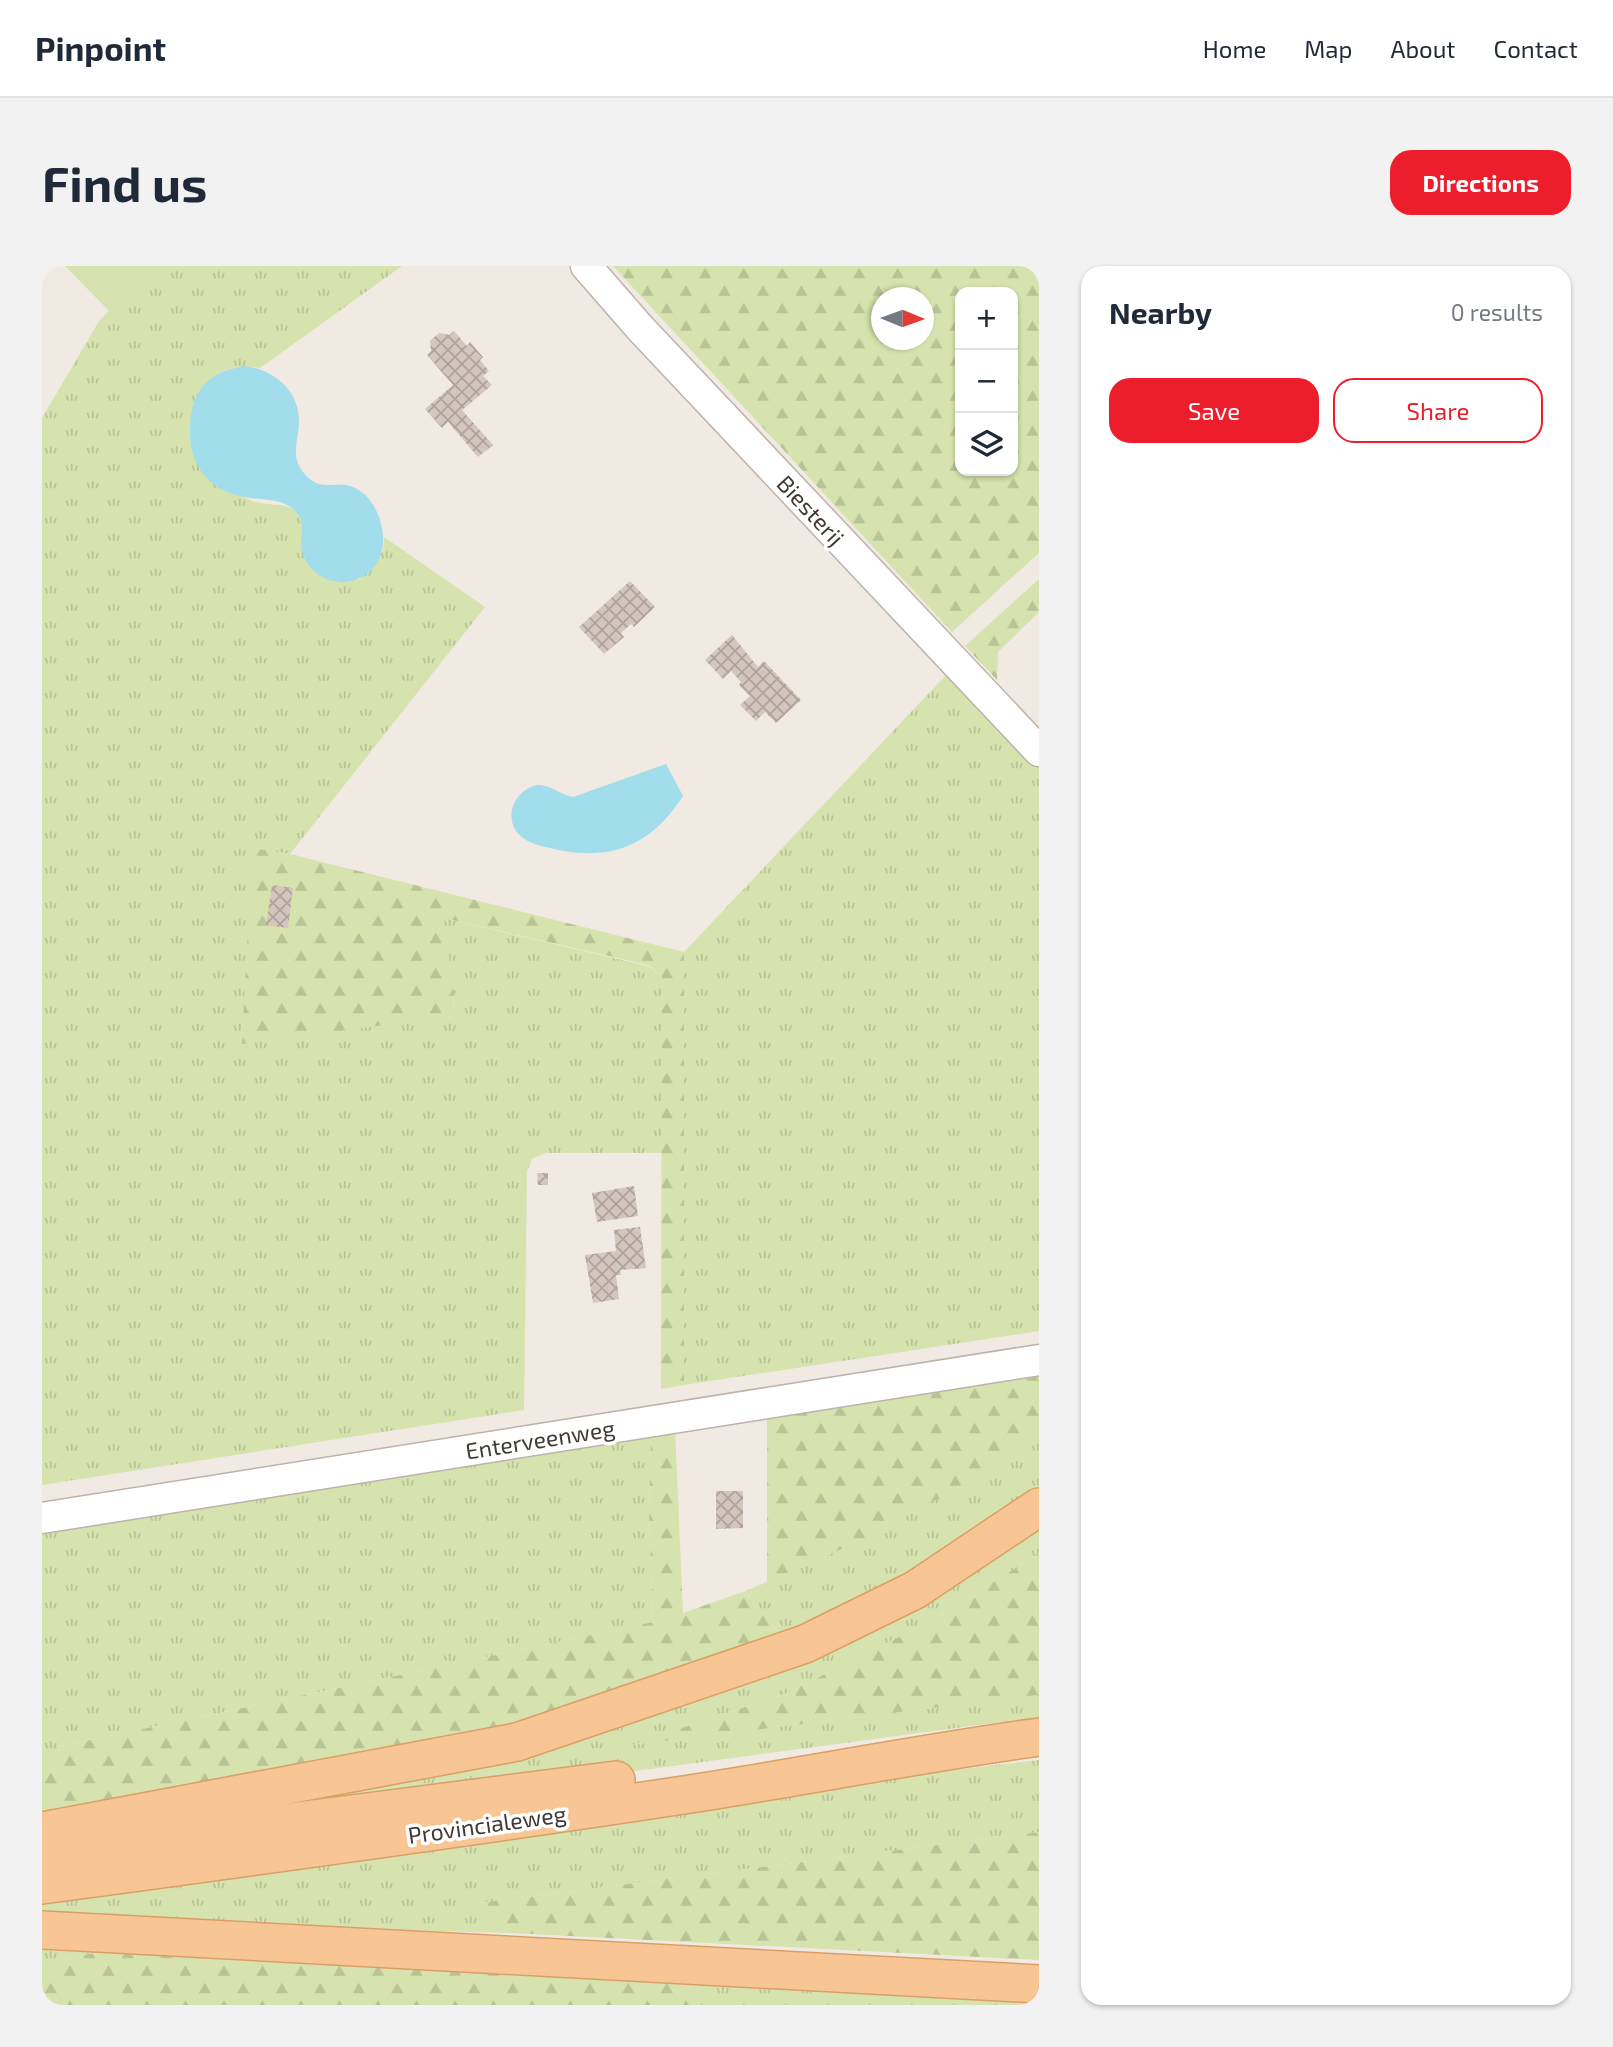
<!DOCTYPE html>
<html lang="en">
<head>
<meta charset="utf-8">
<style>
  body { margin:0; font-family:"Exo 2",sans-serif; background:#f2f2f3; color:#1f2937 }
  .controls { position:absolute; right:21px; top:21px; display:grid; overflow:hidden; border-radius:14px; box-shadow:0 2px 5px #0004 }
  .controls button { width:63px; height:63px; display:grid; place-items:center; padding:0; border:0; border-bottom:2px solid #e0e1e3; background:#fff; color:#1f2937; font:35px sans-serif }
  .compass { position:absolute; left:829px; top:21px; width:63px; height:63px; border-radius:50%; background:#fff; box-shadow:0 2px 5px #0004; rotate:91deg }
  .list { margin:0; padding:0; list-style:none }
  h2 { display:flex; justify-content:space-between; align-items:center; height:91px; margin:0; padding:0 28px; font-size:30px }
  h2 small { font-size:23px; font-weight:400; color:#747a83 }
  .actions { display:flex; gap:14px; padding:21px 28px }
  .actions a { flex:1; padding:16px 0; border:2px solid #ed1e2b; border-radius:21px; text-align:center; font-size:24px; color:#ed1e2b }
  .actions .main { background:#ed1e2b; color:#fff }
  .icon { flex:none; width:38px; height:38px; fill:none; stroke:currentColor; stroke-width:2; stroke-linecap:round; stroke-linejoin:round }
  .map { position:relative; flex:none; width:997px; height:1739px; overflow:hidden; border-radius:21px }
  header { display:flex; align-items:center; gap:42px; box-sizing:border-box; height:98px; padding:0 35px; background:#fff; border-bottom:2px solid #e0e1e3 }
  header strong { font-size:33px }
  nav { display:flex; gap:38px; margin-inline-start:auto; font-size:24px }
  .intro { display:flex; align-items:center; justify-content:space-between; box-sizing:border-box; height:168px; padding:0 42px }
  h1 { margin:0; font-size:49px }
  .button { padding:18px 32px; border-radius:21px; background:#ed1e2b; color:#fff; font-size:24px; font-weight:700 }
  main { display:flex; gap:42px; padding:0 42px }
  aside { flex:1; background:#fff; border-radius:21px; box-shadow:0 2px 5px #0004 }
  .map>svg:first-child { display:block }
</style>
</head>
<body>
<header>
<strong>Pinpoint</strong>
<nav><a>Home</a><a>Map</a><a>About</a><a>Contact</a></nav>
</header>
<div class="intro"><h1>Find us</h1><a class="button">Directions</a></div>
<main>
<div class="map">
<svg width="997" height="1739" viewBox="0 0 997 1739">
  <defs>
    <pattern id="grass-tufts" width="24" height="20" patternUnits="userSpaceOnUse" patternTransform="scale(1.75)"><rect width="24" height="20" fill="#d6e3ae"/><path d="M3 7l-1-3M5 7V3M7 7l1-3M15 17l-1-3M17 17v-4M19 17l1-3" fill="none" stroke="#b9c496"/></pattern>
    <pattern id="forest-firs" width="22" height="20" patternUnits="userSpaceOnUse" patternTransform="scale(1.75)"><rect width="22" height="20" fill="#d6e3ae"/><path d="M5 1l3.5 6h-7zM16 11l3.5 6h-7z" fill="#b9c496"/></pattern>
    <pattern id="building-cross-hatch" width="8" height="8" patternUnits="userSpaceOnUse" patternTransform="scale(1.75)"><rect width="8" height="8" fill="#d4c6bd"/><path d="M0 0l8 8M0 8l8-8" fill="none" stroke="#aea29a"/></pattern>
  </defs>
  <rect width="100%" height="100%" fill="#f0eae3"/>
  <!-- grass -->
  <g fill="url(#grass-tufts)">
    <path d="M110 0H360L218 102C165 95 149 130 148 176 161 189 192 226 206 233 228 245 270 227 259 275L293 316 318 313 341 284 342 271 443 341 248 588 210 582 351 756 411 750 412 728 401 652 606 700 620 710 621 887H503L490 893 485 905 482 1144 0 1219V152L57 55Z"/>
    <polygon points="905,408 997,498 997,1065 642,1119 642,686"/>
    <polygon points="609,1165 607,1246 611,1356 0,1484 0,1261"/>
    <path d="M997 1170V1229L886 1298 738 1368 703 1325C806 1283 905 1233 997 1170Z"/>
    <polygon points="997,1252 997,1287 897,1351 745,1427 594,1478 997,1429 997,1451 109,1570 532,1464"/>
    <polygon points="997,1494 997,1566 421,1639 469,1667 0,1655 0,1632 838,1512"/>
    <polygon points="0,1674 90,1678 0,1699"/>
    <polygon points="657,1705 997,1722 997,1739 656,1739"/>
  </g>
  <!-- forest -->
  <g fill="url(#forest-firs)" fill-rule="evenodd">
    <path d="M571 0H997V287L910 366ZM918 26H971V205H918ZM839 32H881V74H839Z"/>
    <polygon points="997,313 997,346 956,386 955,414 923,380"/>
    <polygon points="210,582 248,588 642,686 642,1119 619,1123 620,710 606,699 402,652 412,728 411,750 200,778"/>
    <path d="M997 1106V1170C912 1228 820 1277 725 1316V1147Z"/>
    <polygon points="633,1162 641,1347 703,1325 738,1368 560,1430 431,1468 0,1555 0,1484 611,1356 607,1246 609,1165"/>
    <polygon points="997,1287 997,1429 589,1479 745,1427 897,1351"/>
    <polygon points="997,1566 997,1694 469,1667 420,1639"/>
    <polygon points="90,1678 657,1705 656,1739 0,1739 0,1699"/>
  </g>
  <!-- green -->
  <polygon fill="#d6e3ae" points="23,0 132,0 75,53"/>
  <!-- water -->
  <g fill="#a2ddeb">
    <path d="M203 100C232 104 257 124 257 155 257 174 248 190 261 206 276 225 287 217 304 219 334 224 349 269 337 293 332 305 321 312 309 315 288 320 265 306 260 285 256 270 266 258 253 245 234 224 192 244 162 209 154 199 148 184 148 170 148 154 148 139 158 124 169 108 185 103 203 100Z"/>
    <path d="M624 498 641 530C612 575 576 594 522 585 509 582 492 580 481 572 459 556 471 523 496 519 507 518 519 529 531 531Z"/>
  </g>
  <!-- building -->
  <g fill="url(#building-cross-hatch)">
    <polygon points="412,65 425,80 428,76 441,91 438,94 447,105 441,110 450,119 420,144 451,179 436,191 406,156 400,162 383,143 411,119 385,89 389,85 388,75 397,67 407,69"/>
    <polygon points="588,315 613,341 592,361 589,358 579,367 582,371 562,388 537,361"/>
    <polygon points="690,369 716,401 722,395 759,434 734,457 723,446 714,455 698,439 708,430 697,419 699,416 689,405 681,413 663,394"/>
    <polygon points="230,619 251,622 246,662 224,659"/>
    <polygon points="495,907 506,907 506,919 496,919"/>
    <polygon points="592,920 596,950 555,956 550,927"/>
    <polygon points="598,961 604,1002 578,1004 579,1009 574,1009 577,1033 551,1037 543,989 574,985 572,964"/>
    <polygon points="674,1225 701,1225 701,1262 674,1263"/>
  </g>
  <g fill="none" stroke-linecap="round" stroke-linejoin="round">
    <!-- minor casing -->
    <g stroke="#beb2aa" stroke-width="33">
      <g id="minor">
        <polyline points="544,0 599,63 997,485"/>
        <polyline points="0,1252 997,1094"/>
      </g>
    </g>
    <!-- major casing -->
    <g stroke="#db9f66" stroke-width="40">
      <g id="major">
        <polyline points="0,1565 475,1476 763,1378 873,1324 997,1241"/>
        <polyline points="7,1587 574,1514"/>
        <path d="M0 1619C216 1590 432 1561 648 1528 765 1510 880 1487 997 1471"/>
        <polyline points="0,1664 997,1718"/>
      </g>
    </g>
    <!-- minor -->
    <use href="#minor" stroke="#fff" stroke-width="30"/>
    <!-- major -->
    <use href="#major" stroke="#f8c695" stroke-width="37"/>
  </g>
  <g text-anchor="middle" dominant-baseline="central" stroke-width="7" stroke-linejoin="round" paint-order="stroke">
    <!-- street labels -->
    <g font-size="23" fill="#423934" stroke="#fff">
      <text transform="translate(769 244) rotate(47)">Biesterij</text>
      <text transform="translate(498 1173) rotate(-9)">Enterveenweg</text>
      <text transform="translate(445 1558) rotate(-8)">Provincialeweg</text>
    </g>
  </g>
</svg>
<div class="controls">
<button>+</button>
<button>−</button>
<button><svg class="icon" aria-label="layers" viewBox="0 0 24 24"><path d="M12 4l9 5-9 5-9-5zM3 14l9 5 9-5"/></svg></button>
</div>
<svg class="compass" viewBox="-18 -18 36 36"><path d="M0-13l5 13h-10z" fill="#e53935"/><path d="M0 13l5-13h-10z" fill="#747a83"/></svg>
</div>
<aside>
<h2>Nearby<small>0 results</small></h2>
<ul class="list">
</ul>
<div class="actions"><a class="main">Save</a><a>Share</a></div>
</aside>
</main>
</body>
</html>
